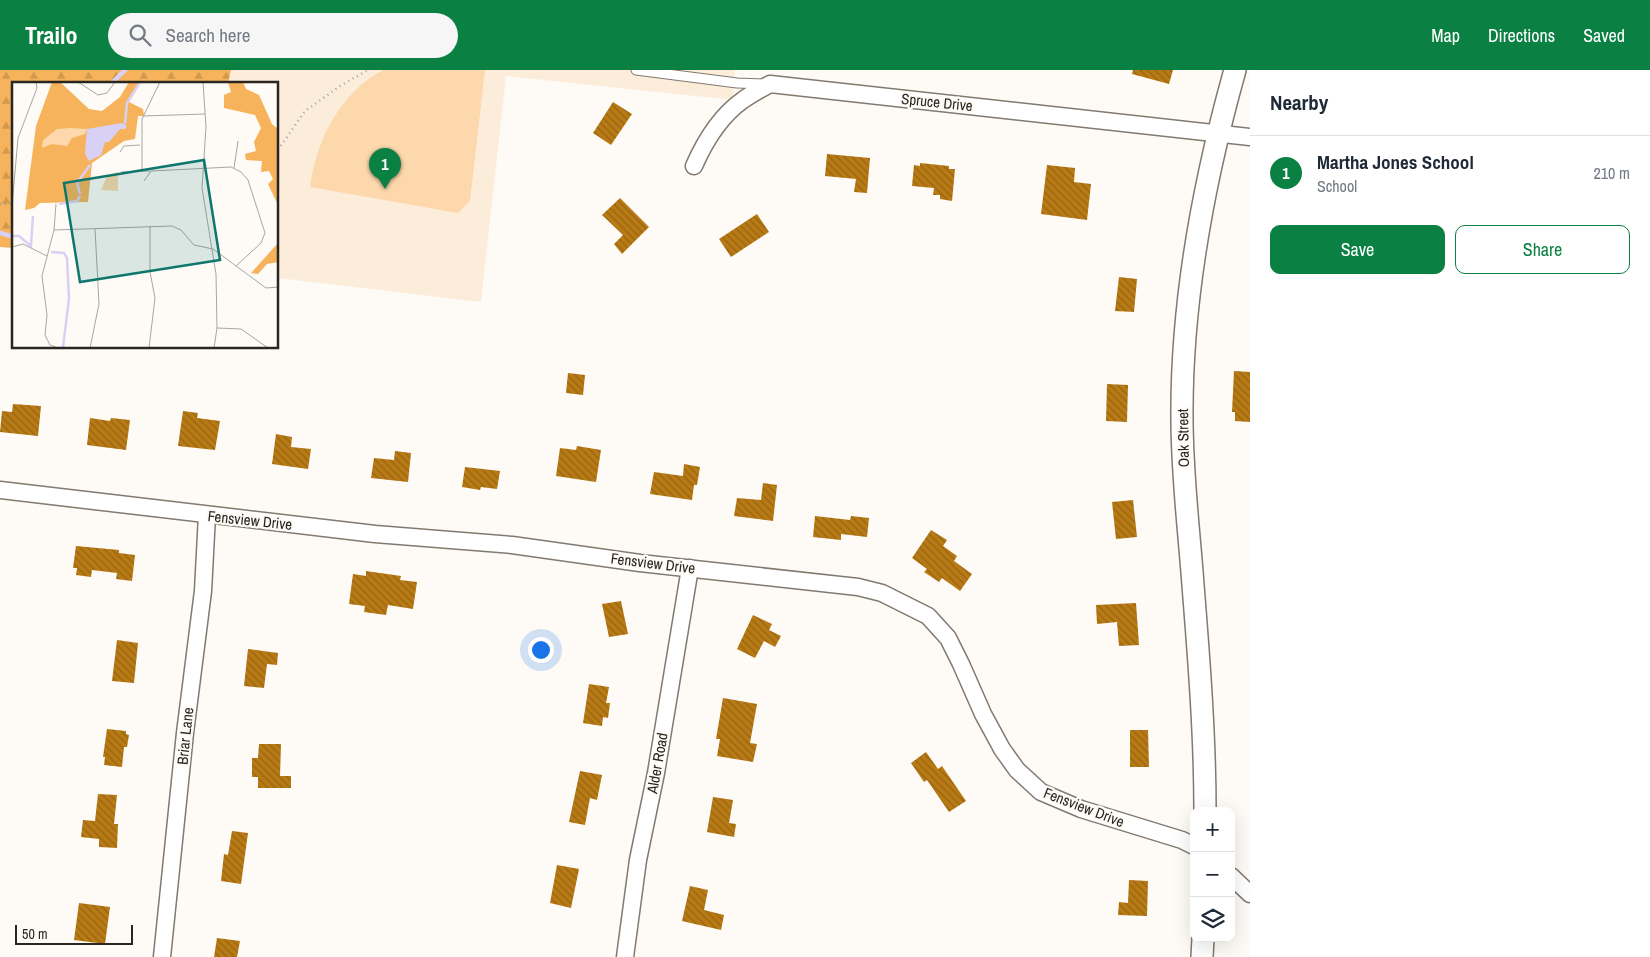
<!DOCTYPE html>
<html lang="en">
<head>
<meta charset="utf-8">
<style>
  body { margin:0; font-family:"Archivo Narrow",sans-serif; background:#f6f6f7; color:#1f2937 }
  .controls { position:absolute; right:15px; bottom:15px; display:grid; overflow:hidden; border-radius:10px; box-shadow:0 5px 20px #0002 }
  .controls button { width:45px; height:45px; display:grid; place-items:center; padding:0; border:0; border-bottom:1px solid #e0e1e3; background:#fff; color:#1f2937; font:25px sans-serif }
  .scale { position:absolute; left:15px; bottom:12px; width:118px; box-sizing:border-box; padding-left:5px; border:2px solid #292622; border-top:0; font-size:14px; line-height:18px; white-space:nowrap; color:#292622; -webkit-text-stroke:4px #fefaf6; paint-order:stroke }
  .you { position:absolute; left:540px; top:579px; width:18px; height:18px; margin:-12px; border:4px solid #fff; border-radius:50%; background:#1a73e8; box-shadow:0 0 0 8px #1a73e833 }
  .badge { display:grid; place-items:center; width:32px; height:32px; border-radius:50%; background:#0b8043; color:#fff; font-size:16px; font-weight:700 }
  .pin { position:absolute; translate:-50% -41px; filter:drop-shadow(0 1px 2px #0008) }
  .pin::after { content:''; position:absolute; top:26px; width:18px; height:15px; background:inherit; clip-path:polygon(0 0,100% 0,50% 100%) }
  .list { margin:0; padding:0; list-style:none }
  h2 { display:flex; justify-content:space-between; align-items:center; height:65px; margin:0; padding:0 20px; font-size:21px }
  h2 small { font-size:16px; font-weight:400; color:#747a83 }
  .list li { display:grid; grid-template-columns:32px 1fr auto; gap:15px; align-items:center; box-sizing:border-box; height:75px; padding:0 20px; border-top:1px solid #e0e1e3 }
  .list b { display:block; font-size:19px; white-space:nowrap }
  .list p { margin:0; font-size:16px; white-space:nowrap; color:#747a83 }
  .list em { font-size:16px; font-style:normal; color:#747a83 }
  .actions { display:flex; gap:10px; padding:15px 20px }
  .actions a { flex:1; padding:11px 0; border:1px solid #0b8043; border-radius:10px; text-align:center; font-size:18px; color:#0b8043 }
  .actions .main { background:#0b8043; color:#fff }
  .icon { flex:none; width:28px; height:28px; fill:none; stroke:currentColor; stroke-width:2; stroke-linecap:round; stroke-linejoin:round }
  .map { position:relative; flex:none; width:1250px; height:887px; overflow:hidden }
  header { display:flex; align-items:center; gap:30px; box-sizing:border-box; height:70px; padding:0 25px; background:#0b8043; color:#fff }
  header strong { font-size:24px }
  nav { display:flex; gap:28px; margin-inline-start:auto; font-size:18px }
  .search { width:350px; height:45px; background:#f6f6f7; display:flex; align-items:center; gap:12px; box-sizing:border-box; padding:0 18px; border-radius:28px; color:#747a83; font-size:19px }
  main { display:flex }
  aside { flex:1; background:#fff }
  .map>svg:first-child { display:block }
</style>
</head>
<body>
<header>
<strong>Trailo</strong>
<div class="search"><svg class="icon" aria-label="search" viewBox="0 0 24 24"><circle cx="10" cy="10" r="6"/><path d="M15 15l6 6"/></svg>Search here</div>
<nav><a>Map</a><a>Directions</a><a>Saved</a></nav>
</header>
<main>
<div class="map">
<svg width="1250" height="887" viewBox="0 0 1250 887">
  <defs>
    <pattern id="forest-firs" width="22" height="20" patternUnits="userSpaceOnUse" patternTransform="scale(1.25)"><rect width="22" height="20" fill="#f6b35b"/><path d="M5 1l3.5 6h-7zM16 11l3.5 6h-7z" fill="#d39a4f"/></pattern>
    <pattern id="building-back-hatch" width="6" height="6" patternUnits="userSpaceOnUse" patternTransform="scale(1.25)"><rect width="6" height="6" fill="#b87a14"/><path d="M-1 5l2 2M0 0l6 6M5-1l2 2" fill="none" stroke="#966412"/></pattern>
  </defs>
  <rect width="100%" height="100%" fill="#fefaf6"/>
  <!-- built -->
  <polygon fill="#fceddb" points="231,0 735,0 733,30 506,6 481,232 278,208 278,14 228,14"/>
  <!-- forest -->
  <polygon fill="url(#forest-firs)" points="0,0 231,0 228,14 14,14 14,178 0,177"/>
  <!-- pitch -->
  <path fill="#fdd8ac" d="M383 0H485L470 131 458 143 310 117C316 70 340 23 383 0Z"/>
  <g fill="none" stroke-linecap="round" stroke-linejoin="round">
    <!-- stream -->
    <g stroke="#d9d0f5" stroke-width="4.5">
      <polyline points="111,14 125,0"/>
      <polyline points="0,163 14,167"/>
    </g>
  </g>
  <!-- building -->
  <g fill="url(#building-back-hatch)">
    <polygon points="1133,0 1173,0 1169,14 1132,4"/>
    <polygon points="613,32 632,44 611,75 593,63"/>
    <polygon points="827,84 870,88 867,123 854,122 856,109 825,106"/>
    <polygon points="920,93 949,96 949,99 955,99 952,131 940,129 940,125 933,125 934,118 912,116 914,95 920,96"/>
    <polygon points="1047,95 1075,98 1074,112 1091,114 1087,150 1041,144"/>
    <polygon points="620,128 649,157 622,184 614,174 623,165 602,145"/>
    <polygon points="757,144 769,162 731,187 719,169"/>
    <polygon points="1119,207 1137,209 1134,242 1115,241"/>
    <polygon points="1234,301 1250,302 1250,352 1235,351 1235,342 1232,342"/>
    <polygon points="568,303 585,305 583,325 566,323"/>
    <polygon points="1107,314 1128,315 1127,352 1106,351"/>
    <polygon points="13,334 41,336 38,366 0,362 2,341 12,342"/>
    <polygon points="183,341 198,343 197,348 220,351 215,380 178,376"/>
    <polygon points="90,348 110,351 111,348 130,350 126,380 87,375"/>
    <polygon points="276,364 292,367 291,377 311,379 308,399 272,394"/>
    <polygon points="577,376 601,380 596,412 556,406 560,378 576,380"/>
    <polygon points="395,381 411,383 408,412 371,408 374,388 394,390"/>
    <polygon points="684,394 700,397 697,415 694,415 692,430 650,424 654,402 683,406"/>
    <polygon points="465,397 500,401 497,419 481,417 480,420 462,417"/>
    <polygon points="763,413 777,415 773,451 734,446 737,428 761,430"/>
    <polygon points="1133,430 1137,467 1116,469 1112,432"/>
    <polygon points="815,446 850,450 851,446 869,448 867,467 841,464 841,470 813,467"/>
    <polygon points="931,460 947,470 943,476 957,486 954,491 972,504 960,521 942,508 939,512 924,502 927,499 912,488"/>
    <polygon points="76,476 119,480 119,483 135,485 132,511 116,509 117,503 92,500 91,507 76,505 77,498 73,498"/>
    <polygon points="366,501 401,506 400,510 417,512 413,539 388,535 386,545 364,542 365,536 349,534 353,504 366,506"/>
    <polygon points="621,531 628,564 609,567 602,534"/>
    <polygon points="1136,533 1139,575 1119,576 1117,552 1097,554 1096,535"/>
    <polygon points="753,545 772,554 769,560 781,566 775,577 764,571 755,588 737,579"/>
    <polygon points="117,570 138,573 134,613 112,611"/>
    <polygon points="248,579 278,583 277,595 267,594 264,618 244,616"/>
    <polygon points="589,614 609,617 606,633 610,633 608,648 603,647 602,656 583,653"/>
    <polygon points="723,628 757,634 750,673 757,674 753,692 717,686 720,669 716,669"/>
    <polygon points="107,659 126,661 126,664 129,665 127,677 124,677 122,697 104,695 105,687 103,687"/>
    <polygon points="1130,660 1148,660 1149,697 1130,697"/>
    <polygon points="259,674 281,674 280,706 291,706 291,718 258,718 258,707 252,707 252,688 258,688"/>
    <polygon points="926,682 938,699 942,696 966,731 949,742 927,710 924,712 911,693"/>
    <polygon points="580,701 602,705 597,730 590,728 585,755 569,752"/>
    <polygon points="98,724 117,725 114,754 118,754 117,778 99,777 99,769 81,767 83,750 95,751"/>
    <polygon points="713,727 733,730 729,753 736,754 734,767 707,762"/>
    <polygon points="232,761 248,763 241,814 221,811 224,784 228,785"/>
    <polygon points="557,795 579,799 571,838 550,833"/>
    <polygon points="1129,810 1148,811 1147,846 1118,845 1119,832 1128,833"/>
    <polygon points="690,816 708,820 704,840 724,845 721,860 682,851"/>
    <polygon points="79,833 110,837 105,874 74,870"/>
    <polygon points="217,868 240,871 237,887 214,887"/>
  </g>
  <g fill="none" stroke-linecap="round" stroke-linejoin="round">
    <!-- service casing -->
    <g stroke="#82796f" stroke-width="11">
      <polyline id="service" points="636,0 737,13 765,14"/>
    </g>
    <!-- minor casing -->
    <g stroke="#82796f" stroke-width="19">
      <g id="minor">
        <path d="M694 96C705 71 720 46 743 30 751 24 761 19 770 14L1250 67"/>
        <polyline points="0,420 375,464 512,475 640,493 858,517 882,523 928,546 948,568 961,594 983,644 1002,679 1017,700 1041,722 1081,739 1182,770 1194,776"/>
        <polyline points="1231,806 1250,824"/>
        <polyline points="162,887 185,663 203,521 207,445"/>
        <polyline points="625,887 638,790 656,703 690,498"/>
      </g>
    </g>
    <!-- tertiary casing -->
    <g stroke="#82796f" stroke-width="24">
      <g id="tertiary">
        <path d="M1205 741C1205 666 1199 590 1193 515 1189 460 1182 405 1182 349 1181 231 1203 114 1235 0"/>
        <polyline points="1202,887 1203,868"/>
      </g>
    </g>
    <!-- path -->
    <g stroke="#a6a29e" stroke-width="2.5" stroke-dasharray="1 4" stroke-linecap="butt">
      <polyline points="278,80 305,41 340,16 368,0"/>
      <polyline points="0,134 14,134"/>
    </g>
    <!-- service -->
    <use href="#service" stroke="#fff" stroke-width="9"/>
    <!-- minor -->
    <use href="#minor" stroke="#fff" stroke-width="16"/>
    <!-- tertiary -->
    <use href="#tertiary" stroke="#fff" stroke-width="21"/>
  </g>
  <g text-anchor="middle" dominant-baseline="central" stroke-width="4.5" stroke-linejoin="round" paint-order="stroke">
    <!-- street labels -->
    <g font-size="15" fill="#292622" stroke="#fefaf6">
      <text transform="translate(937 32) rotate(6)">Spruce Drive</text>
      <text transform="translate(1183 368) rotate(-91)">Oak Street</text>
      <text transform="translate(250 450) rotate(6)">Fensview Drive</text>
      <text transform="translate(653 493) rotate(7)">Fensview Drive</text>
      <text transform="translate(185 666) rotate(-84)">Briar Lane</text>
      <text transform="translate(657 693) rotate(-80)">Alder Road</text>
      <text transform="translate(1084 737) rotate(21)">Fensview Drive</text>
    </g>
  </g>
  <!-- overview -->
  <g transform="translate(12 12)">
    <rect width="266" height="266" fill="#fefaf6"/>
    <path d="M40 0H48L77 27 90 29 108 15 117 0H129L117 20 131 27 132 34H126L123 57 112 59 80 81 76 120 28 121 22 126 13 128 24 44ZM216 0H231L234 7 247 13 260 42 266 47V123L256 102 261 97 257 89 249 90 250 79 234 78 233 72 244 69 242 60 249 46 243 33 212 26V13L219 10ZM266 161V180L255 182 246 192 239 191Z" fill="#f6b35b"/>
    <path d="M58 46 75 47 73 52 60 56 55 64 40 62 30 66 31 58 45 47Z" fill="#fdd8ac"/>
    <path d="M106 90V109L89 108 95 94Z" fill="#fdd8ac"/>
    <path d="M110 41 115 44 113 47H108L97 60H93L89 73 77 79 73 72 75 47Z" fill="#d9d0f5"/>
    <path fill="none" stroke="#d9d0f5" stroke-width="2.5" d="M113 42 115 21 128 0M68 112 65 101 78 83M47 122 65 119 68 114M0 154H7L20 165M19 163 21 134M39 170 52 171 55 176 57 217 51 265"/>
    <path fill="none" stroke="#a9a5a1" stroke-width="1" d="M66 0 86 13 95 11 103 0M191 0 194 45 190 106 204 192 205 246 202 266M131 34 193 32M108 70 112 64 128 63M222 86 226 59M130 89V37L148 0M109 90 138 89M132 99 139 89 219 85 229 90 236 98 253 151 249 161 224 184M44 122 42 148 30 194 35 233 33 253 38 263 46 266M0 124 6 56 25 6 24 0M42 148 160 144 169 148 182 163 201 167 254 206 267 205M0 165 11 162 35 174M205 246 229 247 256 266M78 266 87 222 83 147M137 266 143 216 138 190V144"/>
    <path fill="#0f766e" fill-opacity="0.15" stroke="#0f766e" stroke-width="2.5" d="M192 78 208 178 68 200 52 101Z"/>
    <rect width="266" height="266" fill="none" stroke="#292622" stroke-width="2.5"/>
  </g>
</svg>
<div class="controls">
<button>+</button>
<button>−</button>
<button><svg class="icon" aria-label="layers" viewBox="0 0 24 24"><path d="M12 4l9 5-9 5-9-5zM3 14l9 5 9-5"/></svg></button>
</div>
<div class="scale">50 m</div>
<div class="you"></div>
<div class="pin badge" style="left:385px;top:119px">1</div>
</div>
<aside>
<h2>Nearby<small></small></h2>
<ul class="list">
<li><span class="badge">1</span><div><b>Martha Jones School</b><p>School</p></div><em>210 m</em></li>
</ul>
<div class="actions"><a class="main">Save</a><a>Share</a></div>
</aside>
</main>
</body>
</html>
